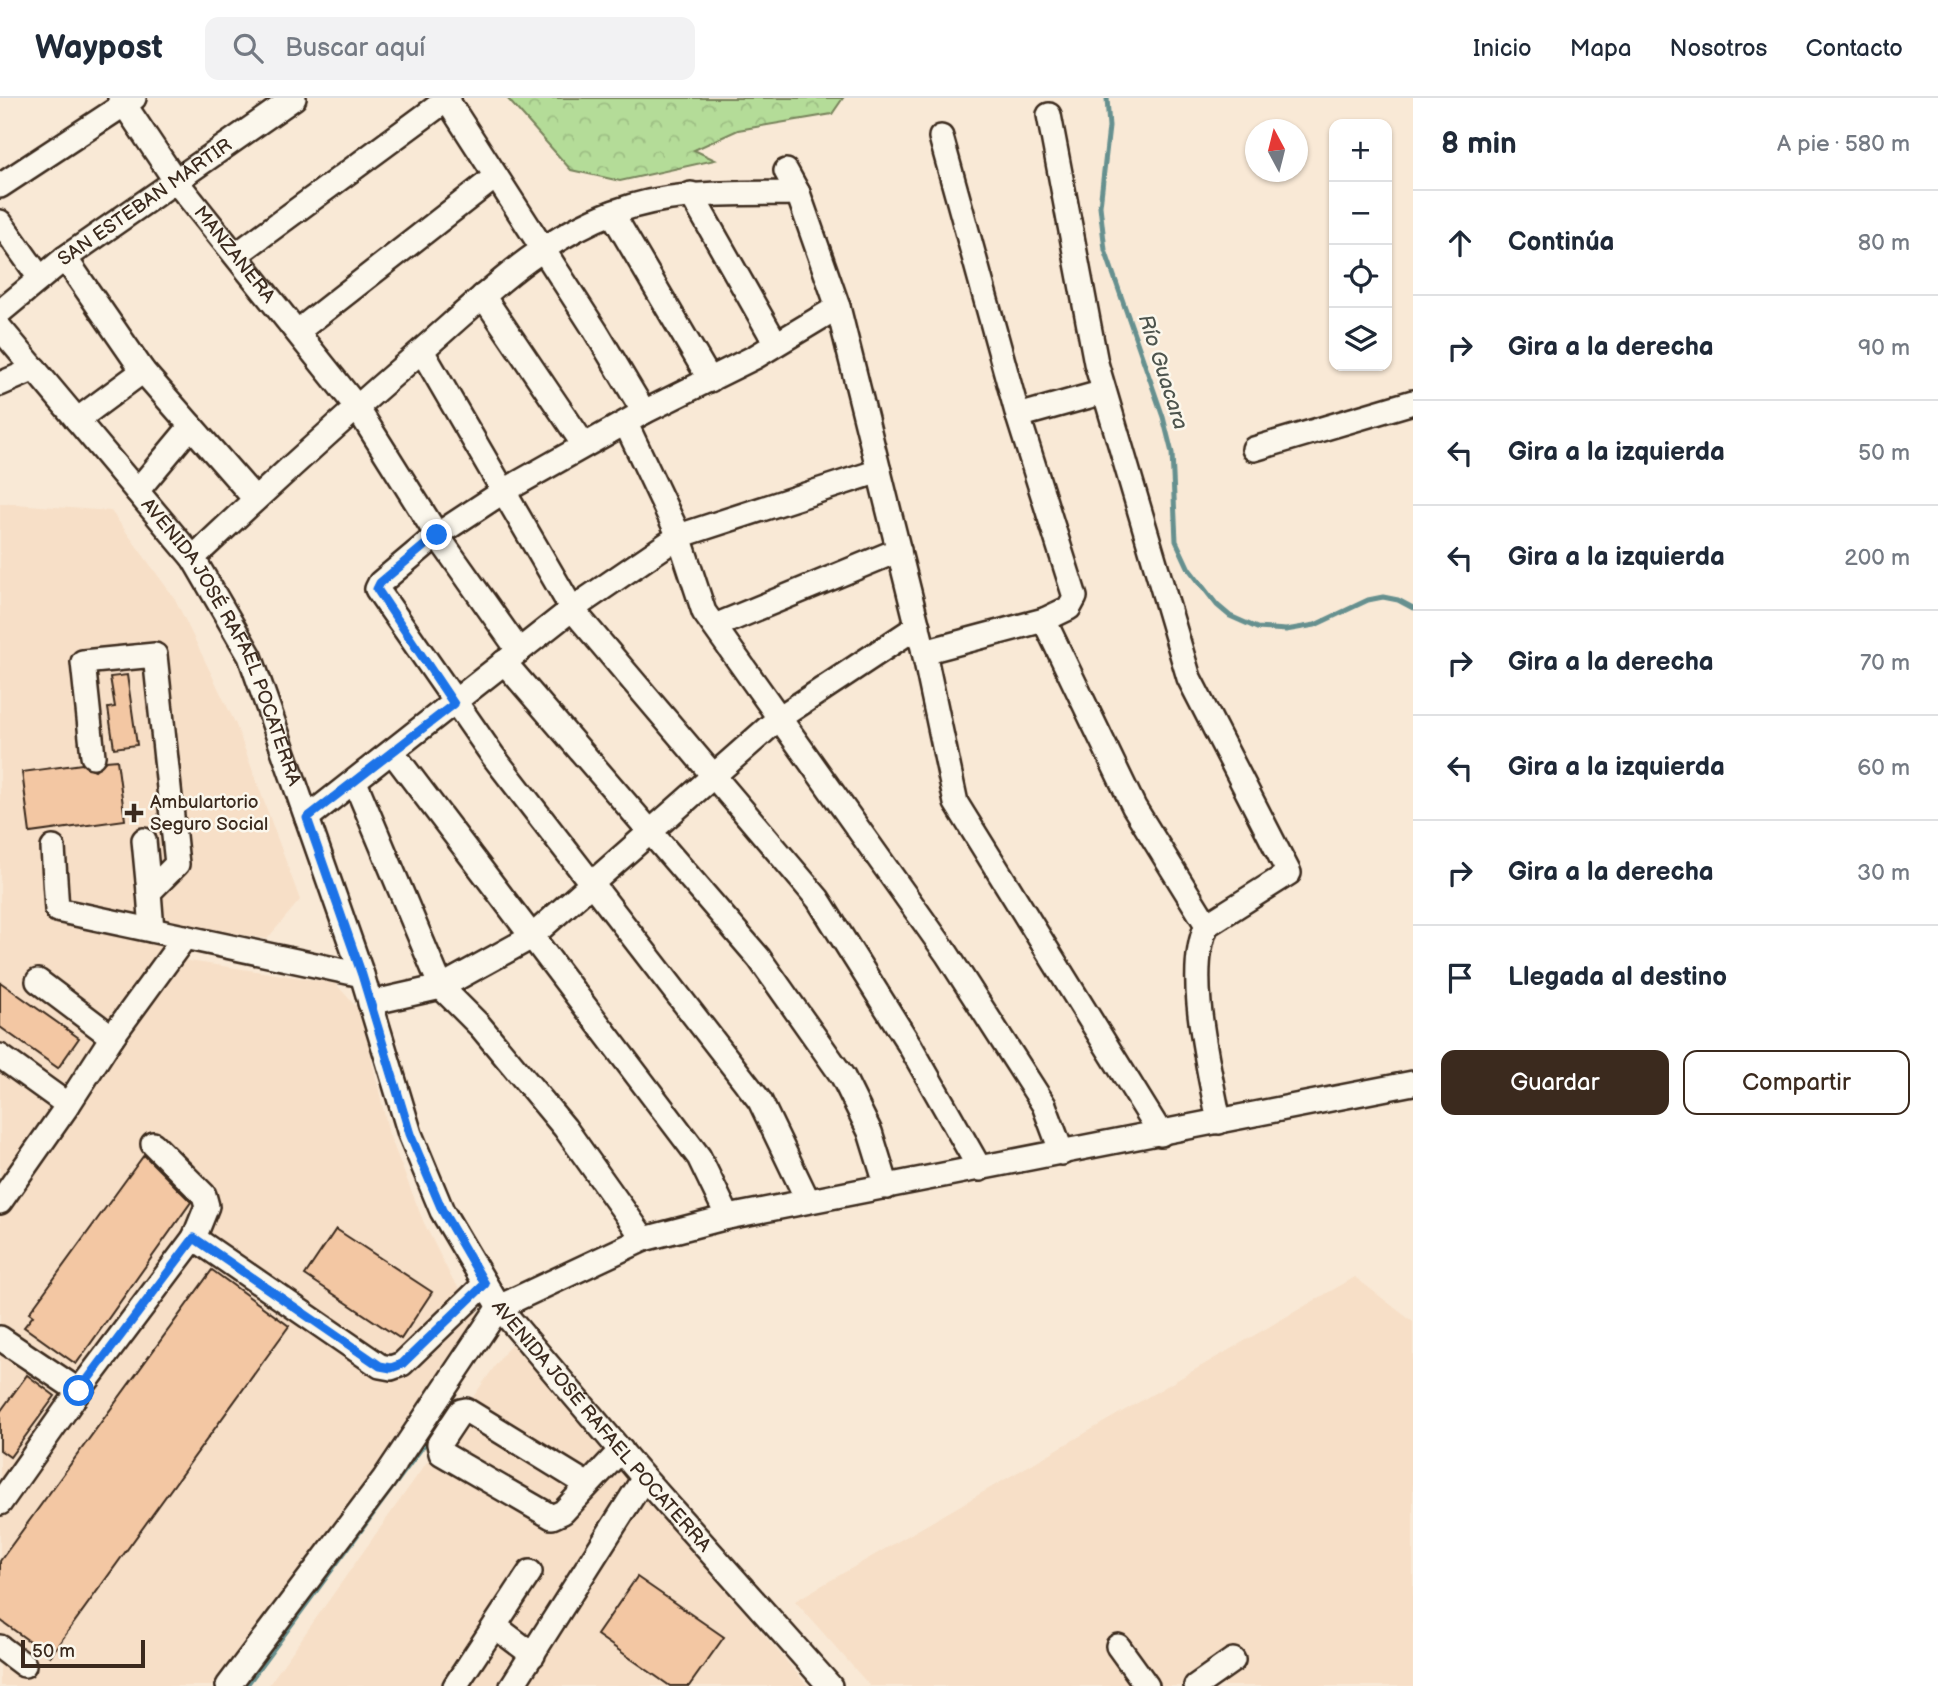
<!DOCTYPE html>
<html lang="es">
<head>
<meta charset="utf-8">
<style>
  body { margin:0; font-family:"Balsamiq Sans",sans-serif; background:#f2f2f3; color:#1f2937 }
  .controls { position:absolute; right:21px; top:21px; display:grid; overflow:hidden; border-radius:14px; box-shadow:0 2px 5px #0004 }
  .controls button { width:63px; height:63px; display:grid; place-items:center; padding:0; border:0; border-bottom:2px solid #e0e1e3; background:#fff; color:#1f2937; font:35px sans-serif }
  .compass { position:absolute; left:1245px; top:21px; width:63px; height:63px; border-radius:50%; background:#fff; box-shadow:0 2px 5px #0004; rotate:353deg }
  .scale { position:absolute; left:21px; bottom:18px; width:124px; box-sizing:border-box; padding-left:7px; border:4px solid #3b2a1e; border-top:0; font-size:19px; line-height:24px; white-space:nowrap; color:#3b2a1e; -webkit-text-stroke:5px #fbf7ec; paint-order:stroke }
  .stop { position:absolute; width:21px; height:21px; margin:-16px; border:5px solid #1a73e8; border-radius:50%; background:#fff }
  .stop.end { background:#1a73e8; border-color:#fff; box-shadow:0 2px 7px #0008 }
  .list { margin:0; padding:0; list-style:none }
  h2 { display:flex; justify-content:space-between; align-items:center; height:91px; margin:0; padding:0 28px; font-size:30px }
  h2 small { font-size:23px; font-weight:400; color:#747a83 }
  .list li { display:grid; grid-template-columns:46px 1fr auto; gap:21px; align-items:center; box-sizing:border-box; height:105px; padding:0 28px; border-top:2px solid #e0e1e3 }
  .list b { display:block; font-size:26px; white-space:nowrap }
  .list em { font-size:23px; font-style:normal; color:#747a83 }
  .actions { display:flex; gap:14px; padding:21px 28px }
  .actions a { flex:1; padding:16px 0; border:2px solid #3b2a1e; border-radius:14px; text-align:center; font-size:24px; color:#3b2a1e }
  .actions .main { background:#3b2a1e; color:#fff }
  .icon { flex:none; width:38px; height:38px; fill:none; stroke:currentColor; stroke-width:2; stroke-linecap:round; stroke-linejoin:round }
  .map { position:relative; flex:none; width:1413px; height:1588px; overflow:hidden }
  header { display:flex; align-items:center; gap:42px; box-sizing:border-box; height:98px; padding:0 35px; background:#fff; border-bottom:2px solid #e0e1e3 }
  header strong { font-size:33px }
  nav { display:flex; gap:38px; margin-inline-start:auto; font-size:24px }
  .search { width:490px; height:63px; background:#f2f2f3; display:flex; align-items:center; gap:18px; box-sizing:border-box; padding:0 24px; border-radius:14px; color:#747a83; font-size:26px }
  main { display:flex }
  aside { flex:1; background:#fff }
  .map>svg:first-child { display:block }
</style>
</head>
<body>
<header>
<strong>Waypost</strong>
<div class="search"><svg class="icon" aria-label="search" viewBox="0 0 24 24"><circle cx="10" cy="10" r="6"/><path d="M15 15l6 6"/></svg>Buscar aquí</div>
<nav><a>Inicio</a><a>Mapa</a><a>Nosotros</a><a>Contacto</a></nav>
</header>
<main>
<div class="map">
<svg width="1413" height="1588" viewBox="0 0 1413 1588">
  <defs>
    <pattern id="forest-crowns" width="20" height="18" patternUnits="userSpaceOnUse" patternTransform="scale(1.75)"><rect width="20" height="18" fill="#b4dc98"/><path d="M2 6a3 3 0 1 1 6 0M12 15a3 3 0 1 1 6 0" fill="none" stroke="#9cbd83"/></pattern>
  </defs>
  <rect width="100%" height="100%" fill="#f9e9d6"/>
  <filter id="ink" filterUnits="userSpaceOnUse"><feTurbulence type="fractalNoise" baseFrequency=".0143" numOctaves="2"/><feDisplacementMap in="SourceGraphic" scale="14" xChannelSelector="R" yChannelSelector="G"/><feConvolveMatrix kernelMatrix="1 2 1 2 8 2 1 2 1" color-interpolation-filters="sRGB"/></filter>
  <g filter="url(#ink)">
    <!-- built -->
    <g fill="#f7dfc7">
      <polygon points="0,405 111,413 175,501 236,627 300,802 267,841 199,829 182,862 335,885 361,914 389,1036 424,1125 451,1179 483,1222 222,1588 0,1588"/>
      <polygon points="1355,1179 1413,1224 1413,1588 870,1588 795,1503"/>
      <polygon points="512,1244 808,1588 268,1588"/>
    </g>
    <!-- forest -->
    <polygon fill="url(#forest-crowns)" stroke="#78835b" stroke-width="2" points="507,0 843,0 832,16 738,32 694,52 715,62 620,83 571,72"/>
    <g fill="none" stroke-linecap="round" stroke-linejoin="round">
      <!-- stream -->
      <g stroke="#66908f" stroke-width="5">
        <polyline points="1107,0 1109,29 1100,108 1105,152 1163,319 1172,355 1176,443 1189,471 1217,507 1230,518 1257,530 1286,532 1315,527 1368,502 1383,499 1398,502 1413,510"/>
        <polyline points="246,1588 434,1333"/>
      </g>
    </g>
    <!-- building -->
    <g fill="#f3c7a3" stroke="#3b2a1e" stroke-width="2">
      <polygon points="127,577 137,647 114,650 108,610 115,609 110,579"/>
      <polygon points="117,662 125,722 30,735 22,674 82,666 95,672 106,663"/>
      <polygon points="0,884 79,940 58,970 0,929"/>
      <polygon points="144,1057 191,1104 76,1266 24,1229 33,1218 29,1215"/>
      <polygon points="336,1131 432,1194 401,1241 305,1177"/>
      <polygon points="212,1172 289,1228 50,1558 0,1522 0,1463"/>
      <polygon points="27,1277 55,1298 10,1359 0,1352 0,1314"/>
      <polygon points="637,1479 724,1539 689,1588 670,1588 597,1537"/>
    </g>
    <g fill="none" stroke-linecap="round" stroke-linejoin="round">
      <!-- minor casing -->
      <g stroke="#3b2a1e" stroke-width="28">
        <g id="minor">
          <path id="s1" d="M120 0 175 82 356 308 437 437 519 553"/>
          <polyline points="447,2 595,232 644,314"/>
          <path d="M1049 17 1096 265 1189 580 1289 775 1207 827C1184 875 1210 972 1219 1024"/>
          <polyline points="786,73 798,95 838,209 924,554 956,705 1161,1036"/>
          <polyline points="0,88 134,0"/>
          <polyline points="691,96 775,244"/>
          <polyline points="612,115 710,282"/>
          <polyline points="0,124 40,180"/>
          <polyline points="236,157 449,0"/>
          <polyline points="65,160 143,273 255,401"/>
          <polyline points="483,198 584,347"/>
          <path id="s2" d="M0 214 65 160 294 0"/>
          <path id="s3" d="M0 230 193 460 250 558 362 877 410 1036 442 1113 499 1209 644 1380 830 1588"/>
          <polyline points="298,233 495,79"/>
          <polyline points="422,253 572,511 818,801 909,946 980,1071"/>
          <polyline points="0,286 35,271"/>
          <polyline points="1018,318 1104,294"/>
          <polyline points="77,322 143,273"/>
          <polyline points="626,326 679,438 704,514 947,856 1044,1007 1062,1055"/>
          <polyline points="1254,351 1413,304"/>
          <polyline points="137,393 191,328"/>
          <path d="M193 460C268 389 344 320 421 253 481 201 538 142 614 114 673 92 735 96 798 95"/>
          <polyline points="1044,522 1134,709 1207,827"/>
          <polyline points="715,528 899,452"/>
          <polyline points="924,554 1044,522 1069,510 1075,499 1018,318 941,39"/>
          <polyline points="504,564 759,860 843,979 870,1034 887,1089"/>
          <polyline points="393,655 699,1059 728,1119"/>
          <polyline points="93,658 83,564 155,557 177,766 149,794 152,832"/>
          <polyline points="355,684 441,889 480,928 565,1030 644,1141"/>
          <polyline points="307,720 572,511 679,438 879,373"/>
          <polyline points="144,742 149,794"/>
          <polyline points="53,750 57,812 362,877"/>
          <polyline points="38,883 112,939 185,839"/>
          <polyline points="370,905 441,889 530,840 779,620 918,528"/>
          <polyline points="0,958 68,1007 112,939"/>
          <polyline points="153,1046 204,1097 207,1108 194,1140"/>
          <polyline points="808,1103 760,1003 493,658 377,491 380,485 437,437 504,393 644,314 755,259 838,209"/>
          <polyline points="0,1104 68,1007"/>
          <polyline points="0,1240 79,1293"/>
          <polyline points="588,1387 466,1312 461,1313 439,1346 441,1355 552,1419 563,1414 621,1352"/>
          <polyline points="0,1405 79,1293 194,1140 380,1268 391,1270 402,1266 485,1186"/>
          <polyline points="496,1529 533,1557"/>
          <polyline points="1118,1548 1147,1588"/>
          <polyline points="0,1549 24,1567"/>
          <polyline points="228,1588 384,1381 499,1209 644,1141 728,1119 1413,985"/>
          <polyline points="455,1588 530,1474"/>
          <polyline points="512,1588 644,1380"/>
          <polyline points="1196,1588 1233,1562"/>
        </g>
      </g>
      <!-- minor -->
      <use href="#minor" stroke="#fbf7ec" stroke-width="23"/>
    </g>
  </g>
  <g fill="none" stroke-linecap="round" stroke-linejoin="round" filter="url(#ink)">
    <!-- route -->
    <polyline stroke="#1a73e8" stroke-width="9" points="79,1293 194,1140 380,1268 391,1270 402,1266 485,1186 442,1112 410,1036 362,877 307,720 454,606 377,491 380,485 437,437"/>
  </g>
  <!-- markers -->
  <path fill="#3b2a1e" stroke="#fbf7ec" stroke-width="2.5" d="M130.5 704.5h7v7h7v7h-7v7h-7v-7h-7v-7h7z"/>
  <g text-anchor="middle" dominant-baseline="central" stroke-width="5" stroke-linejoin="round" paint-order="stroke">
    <!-- street labels -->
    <g font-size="19" fill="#3b2a1e" stroke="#fbf7ec">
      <text stroke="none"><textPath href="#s2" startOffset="182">SAN ESTEBAN MÁRTIR</textPath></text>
      <text stroke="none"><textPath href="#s1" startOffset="194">MANZANERA</textPath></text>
      <text stroke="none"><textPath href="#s3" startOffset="388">AVENIDA JOSÉ RAFAEL POCATERRA</textPath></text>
      <text stroke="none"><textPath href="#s3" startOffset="1270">AVENIDA JOSÉ RAFAEL POCATERRA</textPath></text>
    </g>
    <!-- poi labels -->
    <g font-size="19" fill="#3b2a1e" stroke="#fbf7ec" text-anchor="start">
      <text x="150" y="704">Ambulartorio<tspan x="150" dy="22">Seguro Social</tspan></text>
    </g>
    <!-- water labels -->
    <g font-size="21" font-style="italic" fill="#4d544d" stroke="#fbf7ec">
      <text transform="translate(1163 274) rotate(72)">Río Guacara</text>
    </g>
  </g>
</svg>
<div class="controls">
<button>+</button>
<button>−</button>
<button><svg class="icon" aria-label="locate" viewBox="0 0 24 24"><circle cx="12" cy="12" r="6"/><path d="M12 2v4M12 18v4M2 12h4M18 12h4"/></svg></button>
<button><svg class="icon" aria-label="layers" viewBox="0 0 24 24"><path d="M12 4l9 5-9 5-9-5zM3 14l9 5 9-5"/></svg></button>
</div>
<svg class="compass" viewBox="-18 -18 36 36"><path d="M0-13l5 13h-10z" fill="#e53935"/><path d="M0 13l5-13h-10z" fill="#747a83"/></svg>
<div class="scale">50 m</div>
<div class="stop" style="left:79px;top:1293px"></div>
<div class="stop end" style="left:437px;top:437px"></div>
</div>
<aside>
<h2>8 min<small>A pie · 580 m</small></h2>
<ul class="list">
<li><svg class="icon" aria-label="ahead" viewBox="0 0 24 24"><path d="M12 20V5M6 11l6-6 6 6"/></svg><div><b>Continúa</b></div><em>80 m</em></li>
<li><svg class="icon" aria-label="right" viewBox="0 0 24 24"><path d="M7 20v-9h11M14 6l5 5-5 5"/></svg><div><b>Gira a la derecha</b></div><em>90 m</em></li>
<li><svg class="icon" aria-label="left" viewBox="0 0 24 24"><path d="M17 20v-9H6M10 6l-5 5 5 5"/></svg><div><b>Gira a la izquierda</b></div><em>50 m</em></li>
<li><svg class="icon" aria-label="left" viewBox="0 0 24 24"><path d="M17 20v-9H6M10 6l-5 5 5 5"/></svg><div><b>Gira a la izquierda</b></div><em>200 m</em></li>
<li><svg class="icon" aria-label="right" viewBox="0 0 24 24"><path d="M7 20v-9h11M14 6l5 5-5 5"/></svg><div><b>Gira a la derecha</b></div><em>70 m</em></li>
<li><svg class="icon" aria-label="left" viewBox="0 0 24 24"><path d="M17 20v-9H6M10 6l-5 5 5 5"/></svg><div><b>Gira a la izquierda</b></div><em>60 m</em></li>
<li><svg class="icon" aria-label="right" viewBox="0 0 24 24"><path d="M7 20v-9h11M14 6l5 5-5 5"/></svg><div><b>Gira a la derecha</b></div><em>30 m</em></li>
<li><svg class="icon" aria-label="arrive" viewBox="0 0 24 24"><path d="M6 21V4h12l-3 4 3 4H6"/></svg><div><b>Llegada al destino</b></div></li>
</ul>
<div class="actions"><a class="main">Guardar</a><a>Compartir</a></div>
</aside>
</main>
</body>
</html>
